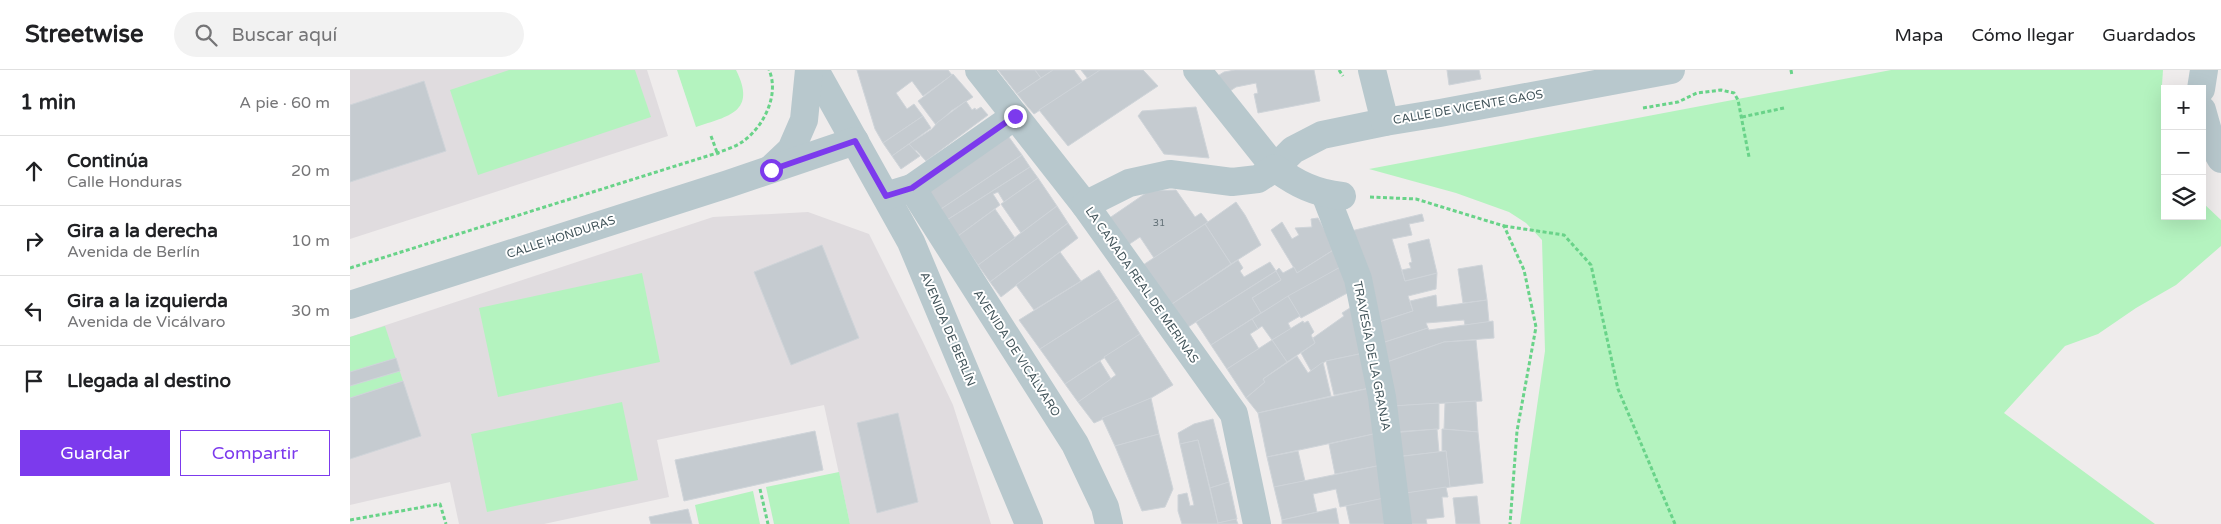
<!DOCTYPE html>
<html lang="es">
<head>
<meta charset="utf-8">
<style>
  body { margin:0; font-family:"Varela Round",sans-serif; background:#f2f2f2; color:#202124 }
  .controls { position:absolute; right:15px; top:15px; display:grid; overflow:hidden; border-radius:0px; box-shadow:0 5px 20px #0002 }
  .controls button { width:45px; height:45px; display:grid; place-items:center; padding:0; border:0; border-bottom:1px solid #e0e0e0; background:#fff; color:#202124; font:25px sans-serif }
  .stop { position:absolute; width:15px; height:15px; margin:-11px; border:4px solid #7c3aed; border-radius:50%; background:#fff }
  .stop.end { background:#7c3aed; border-color:#fff; box-shadow:0 1px 5px #0008 }
  .list { margin:0; padding:0; list-style:none }
  h2 { display:flex; justify-content:space-between; align-items:center; height:65px; margin:0; padding:0 20px; font-size:21px }
  h2 small { font-size:16px; font-weight:400; color:#757577 }
  .list li { display:grid; grid-template-columns:32px 1fr auto; gap:15px; align-items:center; box-sizing:border-box; height:70px; padding:0 20px; border-top:1px solid #e0e0e0 }
  .list b { display:block; font-size:19px; white-space:nowrap }
  .list p { margin:0; font-size:16px; white-space:nowrap; color:#757577 }
  .list em { font-size:16px; font-style:normal; color:#757577 }
  .actions { display:flex; gap:10px; padding:15px 20px }
  .actions a { flex:1; padding:11px 0; border:1px solid #7c3aed; border-radius:0px; text-align:center; font-size:18px; color:#7c3aed }
  .actions .main { background:#7c3aed; color:#fff }
  .icon { flex:none; width:28px; height:28px; fill:none; stroke:currentColor; stroke-width:2; stroke-linecap:round; stroke-linejoin:round }
  .map { position:relative; flex:none; width:1871px; height:454px; overflow:hidden }
  header { display:flex; align-items:center; gap:30px; box-sizing:border-box; height:70px; padding:0 25px; background:#fff; border-bottom:1px solid #e0e0e0 }
  header strong { font-size:24px }
  nav { display:flex; gap:28px; margin-inline-start:auto; font-size:18px }
  .search { width:350px; height:45px; background:#f2f2f2; display:flex; align-items:center; gap:12px; box-sizing:border-box; padding:0 18px; border-radius:28px; color:#757577; font-size:19px }
  main { display:flex }
  aside { flex:1; background:#fff }
  .map>svg:first-child { display:block }
</style>
</head>
<body>
<header>
<strong>Streetwise</strong>
<div class="search"><svg class="icon" aria-label="search" viewBox="0 0 24 24"><circle cx="10" cy="10" r="6"/><path d="M15 15l6 6"/></svg>Buscar aquí</div>
<nav><a>Mapa</a><a>Cómo llegar</a><a>Guardados</a></nav>
</header>
<main>
<aside>
<h2>1 min<small>A pie · 60 m</small></h2>
<ul class="list">
<li><svg class="icon" aria-label="ahead" viewBox="0 0 24 24"><path d="M12 20V5M6 11l6-6 6 6"/></svg><div><b>Continúa</b><p>Calle Honduras</p></div><em>20 m</em></li>
<li><svg class="icon" aria-label="right" viewBox="0 0 24 24"><path d="M7 20v-9h11M14 6l5 5-5 5"/></svg><div><b>Gira a la derecha</b><p>Avenida de Berlín</p></div><em>10 m</em></li>
<li><svg class="icon" aria-label="left" viewBox="0 0 24 24"><path d="M17 20v-9H6M10 6l-5 5 5 5"/></svg><div><b>Gira a la izquierda</b><p>Avenida de Vicálvaro</p></div><em>30 m</em></li>
<li><svg class="icon" aria-label="arrive" viewBox="0 0 24 24"><path d="M6 21V4h12l-3 4 3 4H6"/></svg><div><b>Llegada al destino</b></div></li>
</ul>
<div class="actions"><a class="main">Guardar</a><a>Compartir</a></div>
</aside>
<div class="map">
<svg width="1871" height="454" viewBox="0 0 1871 454">
  <rect width="100%" height="100%" fill="#efecec"/>
  <!-- education -->
  <g fill="#e0dcdf">
    <polygon points="0,0 297,0 318,66 0,169"/>
    <polygon points="458,142 519,164 573,272 603,335 641,454 500,454 474,335 307,370 319,427 194,454 109,454 100,412 0,435 0,267 363,147"/>
  </g>
  <!-- green -->
  <g fill="#b4f3bf">
    <polygon points="159,0 285,0 301,47 128,105 100,20"/>
    <path d="M327 0H386C407 42 379 46 346 57Z"/>
    <polygon points="1541,0 1813,0 1812,15 1815,63 1815,146 1852,146 1852,132 1871,150 1871,176 1826,215 1786,238 1748,264 1715,276 1654,343 1805,454 1170,454 1195,281 1192,170 1176,153 1159,142 1106,123 1019,99"/>
    <polygon points="292,203 310,292 148,327 129,238"/>
    <polygon points="35,256 53,311 0,328 0,267"/>
    <polygon points="272,332 288,410 137,442 121,364"/>
    <polygon points="489,402 500,454 424,454 416,417"/>
    <polygon points="403,421 410,454 349,454 345,435"/>
  </g>
  <!-- building -->
  <g fill="#c5cbd0" stroke="#cfd4d9">
    <polygon points="507,0 598,0 602,5 573,26 562,11 546,23 557,39 564,34 573,46 533,73 525,59"/>
    <polygon points="648,0 685,0 691,8 667,24"/>
    <polygon points="685,0 703,0 691,8"/>
    <polygon points="703,0 724,0 733,12 684,44 667,24"/>
    <polygon points="731,0 750,0 738,9"/>
    <polygon points="750,0 793,0 808,16 718,76 689,40"/>
    <polygon points="885,0 964,0 970,31 908,43 904,24 908,23 906,13 886,17 877,23 866,7 874,2"/>
    <polygon points="1097,0 1129,0 1131,9 1099,15"/>
    <polygon points="603,4 623,27 601,41 586,55 568,31"/>
    <polygon points="74,11 96,81 0,112 0,35"/>
    <polygon points="616,31 622,40 625,38 626,40 631,37 638,45 576,91 566,80 564,81 559,74 582,59 588,52"/>
    <polygon points="846,37 859,88 814,84 788,46 792,41"/>
    <polygon points="573,46 581,58 542,86 533,73"/>
    <polygon points="656,63 672,85 591,139 577,118"/>
    <polygon points="559,74 570,86 551,99 542,86"/>
    <polygon points="672,85 680,97 597,150 591,139"/>
    <polygon points="680,97 688,108 654,132 648,122 643,124 650,135 608,166 597,150"/>
    <polygon points="688,108 707,136 671,163 651,134"/>
    <polygon points="826,120 845,147 851,143 858,152 804,188 790,167 778,175 758,149 799,121"/>
    <polygon points="886,132 895,145 911,175 881,194 855,154"/>
    <polygon points="707,136 718,153 640,212 628,195"/>
    <polygon points="645,139 665,168 628,195 608,166"/>
    <polygon points="1072,144 1074,151 1059,154 1062,165 1042,169 1055,211 1087,203 1086,219 1058,226 1063,241 1026,253 1001,161"/>
    <polygon points="968,148 985,179 947,203 921,160 932,152 942,169 949,165 945,158 962,157 961,149"/>
    <polygon points="718,153 728,168 651,227 640,212"/>
    <polygon points="855,154 881,194 822,234 793,195"/>
    <polygon points="1079,169 1087,203 1055,211 1052,200 1061,198 1059,193 1062,192 1058,174"/>
    <polygon points="472,175 509,268 441,295 404,202"/>
    <polygon points="985,179 994,195 911,243 902,228 931,210 926,201 929,198 933,203 944,197 947,203"/>
    <polygon points="710,182 731,211 684,240 666,215"/>
    <polygon points="888,190 893,198 890,201 894,207 920,192 926,201 838,257 822,234"/>
    <polygon points="994,195 1003,220 951,248 938,226"/>
    <polygon points="1132,195 1137,230 1113,233 1108,199"/>
    <polygon points="749,200 768,229 690,279 669,250"/>
    <polygon points="926,201 931,210 902,228 911,243 861,275 846,252"/>
    <polygon points="1086,225 1087,237 1137,230 1139,252 1115,255 1114,250 1076,253 1078,258 1032,273 1026,253 1063,241 1060,231"/>
    <polygon points="938,226 950,246 938,253 941,259 922,270 912,256 908,259 902,249"/>
    <polygon points="768,229 790,264 715,314 690,279"/>
    <polygon points="1003,236 1014,283 976,291 961,301 951,283 965,273 963,268 994,246 992,243"/>
    <polygon points="902,249 908,259 900,264 909,279 877,299 861,275"/>
    <polygon points="953,251 954,253 958,251 964,262 961,265 965,273 937,292 922,270"/>
    <polygon points="1143,251 1144,268 1094,272 1037,292 1032,273 1078,258 1079,260"/>
    <polygon points="790,264 823,315 801,328 744,353 728,332 766,305 754,287"/>
    <polygon points="922,270 937,292 913,309 915,312 896,328 877,299"/>
    <polygon points="1126,270 1132,331 1043,336 1037,292 1094,272"/>
    <polygon points="1014,283 1020,318 984,325 976,291"/>
    <polygon points="947,286 958,303 973,292 981,326 908,343 896,328 915,312 913,309"/>
    <polygon points="46,288 50,301 0,316 0,302"/>
    <polygon points="750,291 761,309 728,332 715,314"/>
    <polygon points="53,311 71,366 0,389 0,328"/>
    <polygon points="1020,318 1028,363 917,387 908,343"/>
    <polygon points="801,328 809,364 765,376 752,348"/>
    <polygon points="1126,331 1128,362 1094,359 1095,333"/>
    <polygon points="1089,333 1089,359 1043,362 1043,336"/>
    <polygon points="548,343 568,432 527,443 507,353"/>
    <polygon points="863,349 879,412 860,418 848,370 830,374 828,363 844,354"/>
    <polygon points="1087,359 1089,382 1043,387 1041,363"/>
    <polygon points="1092,359 1128,362 1133,413 1100,417 1096,381 1092,381"/>
    <polygon points="465,361 473,400 334,431 325,390"/>
    <polygon points="1028,363 1032,395 985,404 979,374"/>
    <polygon points="809,364 823,419 815,437 792,441 765,376"/>
    <polygon points="848,370 868,453 868,454 832,454 828,441 828,425 837,423 840,436 844,435 830,374"/>
    <polygon points="948,381 955,411 924,417 917,387"/>
    <polygon points="1096,381 1100,417 1049,424 1046,387"/>
    <polygon points="1032,395 1036,428 990,437 986,419 963,424 967,442 932,450 924,417"/>
    <polygon points="879,412 887,449 868,453 860,418"/>
    <polygon points="1096,417 1098,427 1092,427 1094,447 1076,449 1077,454 1056,454 1049,424"/>
    <polygon points="1127,426 1130,454 1106,454 1103,428"/>
    <polygon points="1039,427 1042,454 1000,454 996,436"/>
    <polygon points="986,438 989,454 932,454 932,450"/>
    <polygon points="338,439 342,454 301,454 299,447"/>
    <polygon points="886,449 888,454 868,454 868,453"/>
  </g>
  <g fill="none" stroke-linecap="round" stroke-linejoin="round">
    <!-- path -->
    <g stroke="#69d389" stroke-width="3" stroke-dasharray="4 2.5" stroke-linecap="butt">
      <polyline points="989,0 993,6"/>
      <polyline points="1441,0 1442,6"/>
      <polyline points="1293,38 1328,32 1347,23 1371,20 1384,23 1388,30 1399,87"/>
      <polyline points="1392,47 1434,38"/>
      <polyline points="361,66 368,85"/>
      <polyline points="1020,127 1066,129 1154,156 1174,200 1186,257 1167,361 1160,454"/>
      <polyline points="1154,156 1214,165 1241,195 1268,319 1325,454"/>
      <path d="M0 198 367 83C375 80 385 77 392 72 413 58 430 25 419 0"/>
      <polyline points="410,419 418,454"/>
      <polyline points="0,450 90,434 96,454"/>
    </g>
    <!-- minor -->
    <g stroke="#b8c8cd" stroke-width="28">
      <polyline points="465,0 561,172 679,454"/>
      <polyline points="629,0 735,135 884,344 907,454"/>
      <polyline points="847,0 925,98 943,80 972,65 1035,52 1090,43 1321,0"/>
      <polyline points="1022,0 1035,52"/>
      <polyline points="1851,19 1854,0"/>
      <polyline points="1852,40 1861,72 1871,89"/>
      <polyline points="422,98 441,80 454,50 459,0"/>
      <polyline points="562,118 665,46"/>
      <polyline points="975,124 1008,209 1032,327 1048,454"/>
      <polyline points="536,126 562,118 725,374 755,437 759,454"/>
      <path d="M735 135 779 113 820 104 882 112 908 109 925 98C947 114 965 123 992 126"/>
      <polyline points="0,235 378,114 505,71"/>
    </g>
  </g>
  <g fill="none" stroke-linecap="round" stroke-linejoin="round">
    <!-- route -->
    <polyline stroke="#7c3aed" stroke-width="6" points="421,100 505,71 536,126 562,118 665,46"/>
  </g>
  <g text-anchor="middle" dominant-baseline="central" stroke-width="4" stroke-linejoin="round" paint-order="stroke">
    <!-- number labels -->
    <g font-size="10" fill="#647278">
      <text x="809" y="153">31</text>
    </g>
    <!-- street labels -->
    <g font-size="12" fill="#43555b" stroke="#fff">
      <text transform="translate(1118 37) rotate(-10)">CALLE DE VICENTE GAOS</text>
      <text transform="translate(211 167) rotate(-18)">CALLE HONDURAS</text>
      <text transform="translate(792 215) rotate(55)">LA CAÑADA REAL DE MERINAS</text>
      <text transform="translate(598 259) rotate(67)">AVENIDA DE BERLÍN</text>
      <text transform="translate(667 283) rotate(57)">AVENIDA DE VICÁLVARO</text>
      <text transform="translate(1022 286) rotate(79)">TRAVESÍA DE LA GRANJA</text>
    </g>
  </g>
</svg>
<div class="controls">
<button>+</button>
<button>−</button>
<button><svg class="icon" aria-label="layers" viewBox="0 0 24 24"><path d="M12 4l9 5-9 5-9-5zM3 14l9 5 9-5"/></svg></button>
</div>
<div class="stop" style="left:421px;top:100px"></div>
<div class="stop end" style="left:665px;top:46px"></div>
</div>
</main>
</body>
</html>
